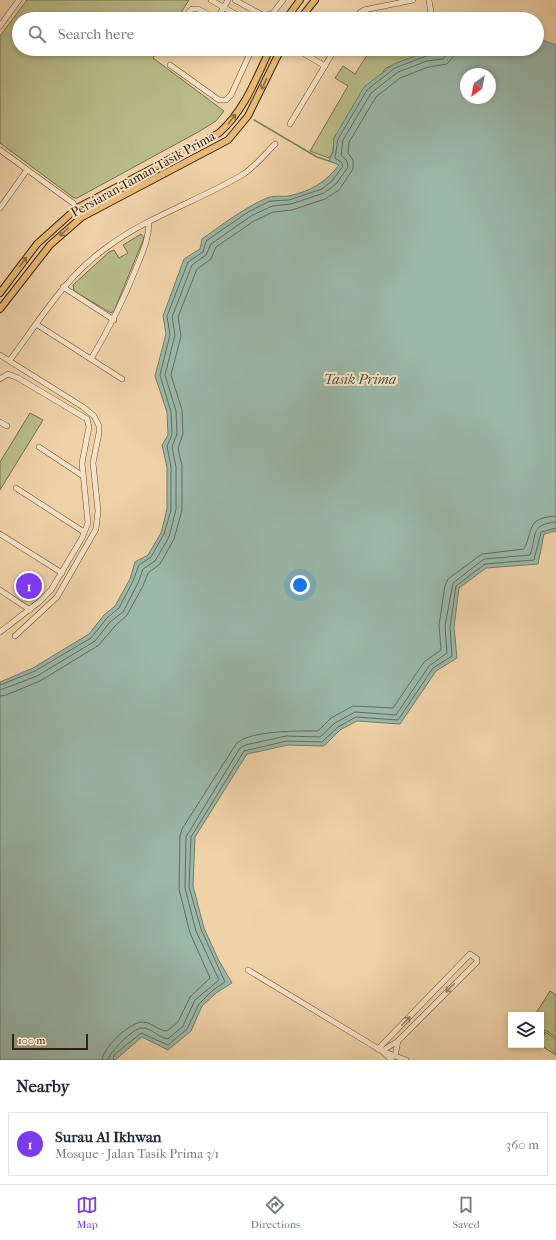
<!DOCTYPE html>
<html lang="en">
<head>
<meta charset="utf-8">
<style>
  body { margin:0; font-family:"IM FELL French Canon",serif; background:#f6f6f7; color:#1f2937 }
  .controls { position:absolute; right:12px; bottom:12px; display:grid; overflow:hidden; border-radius:0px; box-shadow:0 2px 6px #0003 }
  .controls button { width:36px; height:36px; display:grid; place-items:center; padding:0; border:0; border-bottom:1px solid #e0e1e3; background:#fff; color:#1f2937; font:20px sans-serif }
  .compass { position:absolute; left:460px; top:68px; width:36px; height:36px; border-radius:50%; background:#fff; box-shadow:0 2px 6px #0003; rotate:212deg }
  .scale { position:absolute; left:12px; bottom:10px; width:76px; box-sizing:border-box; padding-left:4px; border:2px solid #34210f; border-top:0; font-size:11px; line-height:14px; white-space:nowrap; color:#34210f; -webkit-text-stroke:3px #f5e2c6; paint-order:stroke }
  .you { position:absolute; left:300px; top:585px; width:14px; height:14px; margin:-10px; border:3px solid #fff; border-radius:50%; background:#1a73e8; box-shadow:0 0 0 6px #1a73e833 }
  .badge { display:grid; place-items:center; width:26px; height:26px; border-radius:50%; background:#7c3aed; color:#fff; font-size:13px; font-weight:700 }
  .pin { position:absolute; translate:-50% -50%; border:2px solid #fff; box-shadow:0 1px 4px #0006 }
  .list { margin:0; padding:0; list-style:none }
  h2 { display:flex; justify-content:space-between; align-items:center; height:52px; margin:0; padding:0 16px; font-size:17px }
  h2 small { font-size:13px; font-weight:400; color:#747a83 }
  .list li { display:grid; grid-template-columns:26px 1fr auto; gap:12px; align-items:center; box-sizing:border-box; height:64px; margin:0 8px 8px; padding:0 8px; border:1px solid #e0e1e3; border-radius:0px }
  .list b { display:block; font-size:15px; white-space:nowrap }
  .list p { margin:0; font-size:13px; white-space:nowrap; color:#747a83 }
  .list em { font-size:13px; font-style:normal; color:#747a83 }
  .icon { flex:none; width:22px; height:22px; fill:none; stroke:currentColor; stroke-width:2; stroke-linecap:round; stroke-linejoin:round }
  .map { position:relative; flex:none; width:556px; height:1060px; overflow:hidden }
  .search { position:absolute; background:#fff; box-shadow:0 2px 6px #0003; left:12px; right:12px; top:12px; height:44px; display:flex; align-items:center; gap:10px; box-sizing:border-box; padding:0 14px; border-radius:22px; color:#747a83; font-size:15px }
  .sheet { height:124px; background:#fff }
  nav { display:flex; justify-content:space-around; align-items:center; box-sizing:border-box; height:56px; border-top:1px solid #e0e1e3; background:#fff; font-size:11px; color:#747a83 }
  nav a { display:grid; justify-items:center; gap:2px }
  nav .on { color:#7c3aed }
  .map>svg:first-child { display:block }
</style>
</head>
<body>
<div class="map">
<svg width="556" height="1060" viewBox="0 0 556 1060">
  <rect width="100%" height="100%" fill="#f0d2a8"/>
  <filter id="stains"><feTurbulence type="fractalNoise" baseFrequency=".005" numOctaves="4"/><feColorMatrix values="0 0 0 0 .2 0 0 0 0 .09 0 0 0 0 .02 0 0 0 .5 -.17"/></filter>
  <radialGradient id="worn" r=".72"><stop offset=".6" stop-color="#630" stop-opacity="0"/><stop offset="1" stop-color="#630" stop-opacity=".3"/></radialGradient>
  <!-- green -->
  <g fill="#b8bc89" stroke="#766e4c">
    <polygon points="27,0 189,0 177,19 19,19 19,49 158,49 153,58 224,111 216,121 200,131 77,198 74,198 0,143 0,36"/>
    <polygon points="371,49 456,49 425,53 386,68 334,138 333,152 329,158 310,151 348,86 335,78 343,66 355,74"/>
    <polygon points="141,234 144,238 114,311 111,313 74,291 73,285 109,252 114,250 119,258 128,253 123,245"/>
    <polygon points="30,413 43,420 0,490 0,462"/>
    <polygon points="550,991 556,995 556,1037 545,1030 541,1037 541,1015 535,1015"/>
    <polygon points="545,1032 556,1039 556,1055 540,1045"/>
  </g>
  <!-- water -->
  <path fill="#9ab8a9" stroke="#717c6b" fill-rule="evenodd" d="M542 40 556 45V531L544 534 538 564 486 568 459 588 454 627 457 658 436 671 400 724 357 721 340 730 324 746 288 745 247 754 195 837 193 886 204 928 218 959 232 983 216 993 202 1006 191 1031 168 1050 142 1037 115 1060H0V682L33 668 89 634 104 615 115 606 130 579 135 562 148 555 161 533 167 509V467L162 445 168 435 167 412 155 376 166 334 163 316 184 259 200 249 202 239C223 224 244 208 267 198 273 195 281 197 288 196 310 192 326 182 339 165L329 161 333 152 334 138 364 87 394 64 425 52 456 49H537V41ZM466 74H490V98H466Z"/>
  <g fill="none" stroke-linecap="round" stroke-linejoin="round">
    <!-- shore -->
    <g stroke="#676c5c" stroke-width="1">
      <polyline points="0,685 35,671 91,638 107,618 119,608 133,581 139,565 151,557 164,534 171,510 171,467 167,446 172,435 171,412 160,375 170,335 167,316 188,262 203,252 206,241 248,212 270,201 289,200 322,189 332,181 343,166 341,162 335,158 338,139 367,90 395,68 426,56 440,55 443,49"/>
      <polyline points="0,690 37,676 95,641 110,622 123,612 138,583 143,569 155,561 169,537 176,509 176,467 172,447 177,434 176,411 165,375 175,335 172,317 192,265 206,255 211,244 251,216 272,206 291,204 324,193 336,184 348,167 347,161 341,155 343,140 371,93 398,72 427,61 443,59 447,54 448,49"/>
      <polyline points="0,696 6,695 40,681 99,645 115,626 127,615 143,586 148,573 160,564 174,539 182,510 182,466 178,448 183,434 182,410 171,375 181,336 178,317 197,269 211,259 216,247 254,221 273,212 292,210 325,199 339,190 353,169 353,160 348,153 349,142 376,97 400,78 428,67 447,64 453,57 454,49"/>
      <path d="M102 1060C102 1048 132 1020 144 1022 152 1023 159 1031 167 1031L178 1022 190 997 210 978 190 933 179 889 180 836 182 829 236 744C250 730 298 731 318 731L331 718 353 706 393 708 424 662 441 650 439 625 445 586 448 579 482 554 524 549C534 530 525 518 556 516"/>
      <path d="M108 1060C108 1053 134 1028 141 1028 151 1027 159 1038 168 1039L183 1026 195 1000 219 980 196 931 185 888 186 837 240 748 245 745 286 736 320 737 335 723 355 712 396 715 429 666 447 653 445 626 453 583 484 559 530 555C537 537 529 524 556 522"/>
      <polyline points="113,1060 114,1055 141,1033 168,1045 187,1029 199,1004 213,990 225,982 201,929 189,887 191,837 244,751 287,741 322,742 338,727 356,717 398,720 433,668 452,656 450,627 456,586 485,564 534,560 541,532 556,528"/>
    </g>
    <!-- stream -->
    <polyline stroke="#717c6b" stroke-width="1.5" points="254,120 317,157 329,161"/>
    <!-- minor casing -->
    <g stroke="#634d35" stroke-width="6">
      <g id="minor">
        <polyline points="211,0 244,19"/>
        <polyline points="235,0 264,16 273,13 283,0"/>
        <polyline points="429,0 432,19"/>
        <polyline points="182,19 192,9 198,9 216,19"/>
        <polyline points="217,19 228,0"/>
        <polyline points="352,19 364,10 413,0"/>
        <polyline points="0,26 19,0"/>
        <polyline points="296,49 325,66"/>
        <polyline points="170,65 219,100 226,100 231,95 252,49"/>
        <polyline points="290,124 335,49"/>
        <polyline points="0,150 73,203 82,217"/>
        <polyline points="0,208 27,170"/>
        <polyline points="63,287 114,320"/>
        <polyline points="36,324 122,379"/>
        <polyline points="0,355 83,407 94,416 99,426 99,433 93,463 98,511 96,529 57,597 15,636"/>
        <path d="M91 359C109 329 124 299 137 266 143 251 149 238 149 222"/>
        <path d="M10 360C40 320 65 277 106 248 147 217 198 201 242 175 254 168 265 154 275 144"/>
        <polyline points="0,379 8,374 18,378 87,419 89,427 82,463 88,523 82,538 51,590 39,602 0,632"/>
        <polyline points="0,422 7,426"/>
        <polyline points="39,447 83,476"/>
        <polyline points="16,488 84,532"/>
        <polyline points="0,534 62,573"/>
        <polyline points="0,590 30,610"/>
        <polyline points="248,970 382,1051 406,1060"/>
        <polyline points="378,1049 470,954 477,959 477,962 398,1041 395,1056"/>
        <polyline points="382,1051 398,1041"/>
        <polyline points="382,1051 392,1060"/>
      </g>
    </g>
    <!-- major casing -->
    <g stroke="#34210f" stroke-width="8">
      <g id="major">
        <polyline points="286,19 300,0"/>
        <polyline points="300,19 315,0"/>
        <path d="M0 293 37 244 77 208 219 133C244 111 256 79 270 49"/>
        <polyline points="0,309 50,245 82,217 228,140 248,116 281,49"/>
      </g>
    </g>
    <!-- minor -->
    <use href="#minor" stroke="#f5e2c6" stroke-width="5"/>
    <!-- major -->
    <use href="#major" stroke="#e8b974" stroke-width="6"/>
  </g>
  <!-- one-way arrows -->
  <defs><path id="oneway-shaft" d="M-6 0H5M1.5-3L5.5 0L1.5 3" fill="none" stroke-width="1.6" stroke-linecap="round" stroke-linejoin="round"/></defs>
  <g stroke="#8e6d42">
    <use href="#oneway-shaft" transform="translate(264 84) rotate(116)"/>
    <use href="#oneway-shaft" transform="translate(232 119) rotate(-53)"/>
    <use href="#oneway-shaft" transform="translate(64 232) rotate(138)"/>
    <use href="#oneway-shaft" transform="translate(23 262) rotate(-54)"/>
  </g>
  <g stroke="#94826a">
    <use href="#oneway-shaft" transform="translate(450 988) rotate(135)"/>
    <use href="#oneway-shaft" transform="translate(406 1021) rotate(-46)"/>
  </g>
  <g text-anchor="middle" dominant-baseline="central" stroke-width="4" stroke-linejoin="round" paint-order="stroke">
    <!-- street labels -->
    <g font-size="13" fill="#34210f" stroke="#f5e2c6">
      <text transform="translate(143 174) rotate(-29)">Persiaran Taman Tasik Prima</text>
    </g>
    <!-- water labels -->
    <g font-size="14" font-style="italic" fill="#534e3d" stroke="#f5e2c6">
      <text x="360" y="379">Tasik Prima</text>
    </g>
  </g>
  <rect width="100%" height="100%" filter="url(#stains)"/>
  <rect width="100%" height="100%" fill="url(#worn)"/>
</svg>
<div class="controls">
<button><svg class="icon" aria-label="layers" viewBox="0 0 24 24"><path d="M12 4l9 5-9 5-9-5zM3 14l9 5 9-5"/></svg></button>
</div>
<svg class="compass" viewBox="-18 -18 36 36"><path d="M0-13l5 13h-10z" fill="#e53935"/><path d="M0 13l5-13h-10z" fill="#747a83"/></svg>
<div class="scale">100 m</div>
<div class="you"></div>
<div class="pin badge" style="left:29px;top:586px">1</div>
<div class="search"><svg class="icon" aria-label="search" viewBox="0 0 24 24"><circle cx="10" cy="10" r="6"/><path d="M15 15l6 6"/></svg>Search here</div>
</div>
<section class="sheet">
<h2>Nearby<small></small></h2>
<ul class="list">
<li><span class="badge">1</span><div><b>Surau Al Ikhwan</b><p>Mosque · Jalan Tasik Prima 3/1</p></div><em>360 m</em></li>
</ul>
</section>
<nav>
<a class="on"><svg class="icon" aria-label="map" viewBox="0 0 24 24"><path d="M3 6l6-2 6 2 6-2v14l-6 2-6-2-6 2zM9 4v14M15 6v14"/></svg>Map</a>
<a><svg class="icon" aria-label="directions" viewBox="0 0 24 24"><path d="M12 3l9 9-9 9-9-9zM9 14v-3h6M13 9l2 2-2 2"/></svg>Directions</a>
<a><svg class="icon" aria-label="saved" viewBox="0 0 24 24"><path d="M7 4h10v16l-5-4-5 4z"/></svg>Saved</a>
</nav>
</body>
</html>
